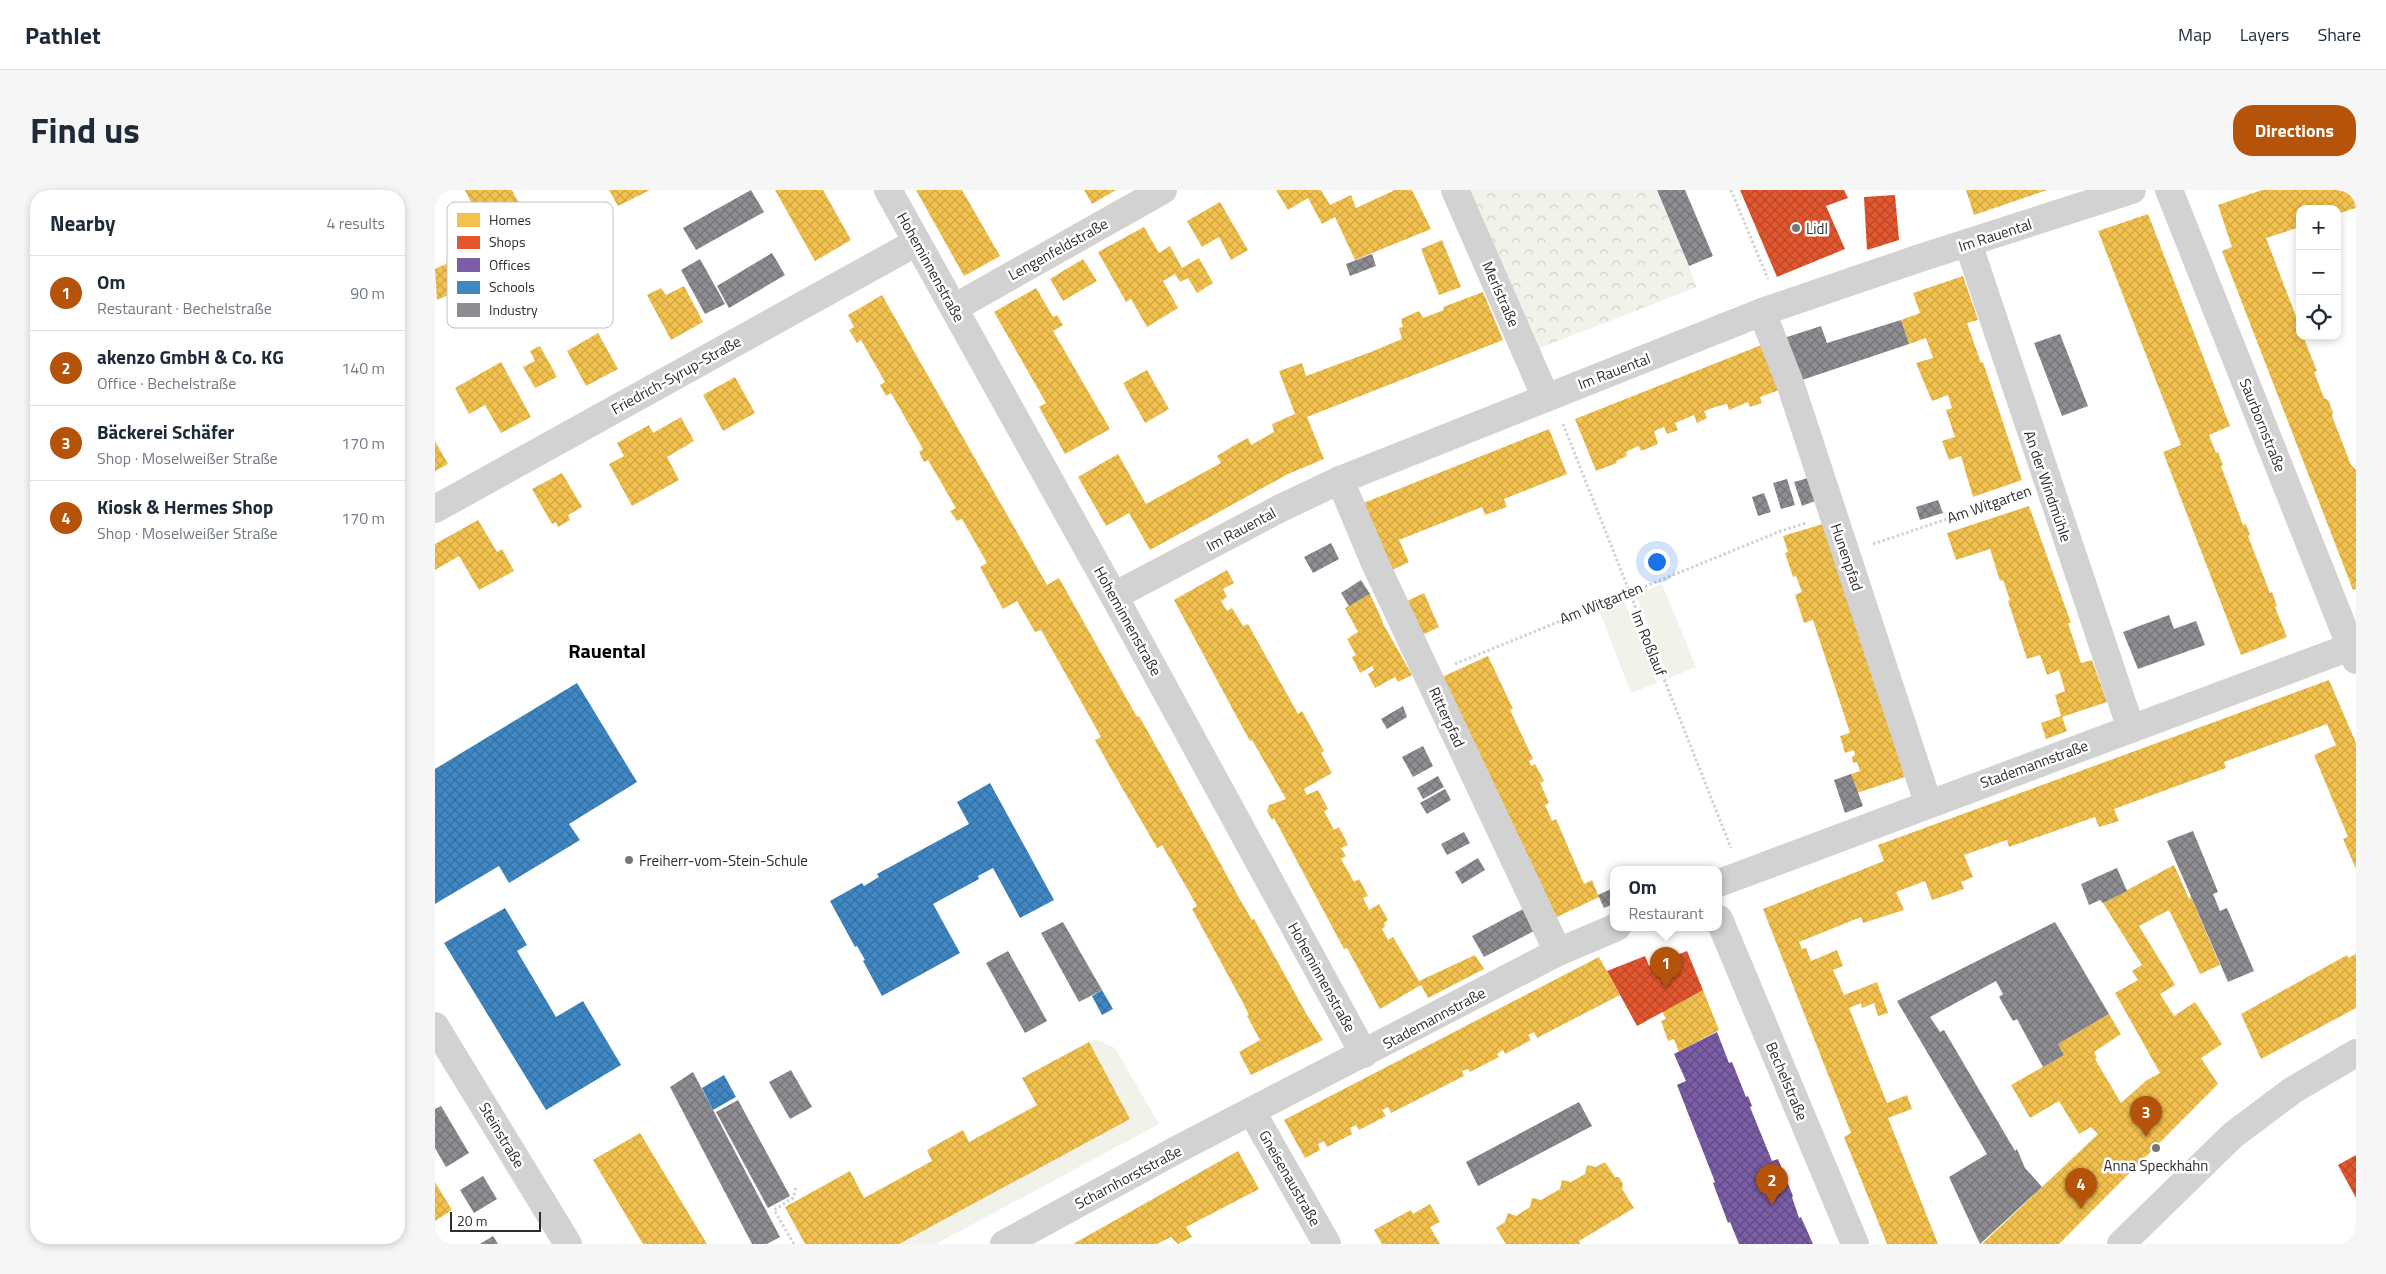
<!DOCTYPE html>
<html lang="en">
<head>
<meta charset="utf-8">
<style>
  body { margin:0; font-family:"Titillium Web",sans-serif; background:#f6f6f7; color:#1f2937 }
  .controls { position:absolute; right:15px; top:15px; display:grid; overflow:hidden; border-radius:10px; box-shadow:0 2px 8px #0003 }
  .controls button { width:45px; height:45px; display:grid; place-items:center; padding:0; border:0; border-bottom:1px solid #e0e1e3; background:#fff; color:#1f2937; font:25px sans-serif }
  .scale { position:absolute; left:15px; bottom:12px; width:91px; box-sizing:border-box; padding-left:5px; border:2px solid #2d2d2d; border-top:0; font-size:14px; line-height:18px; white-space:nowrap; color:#2d2d2d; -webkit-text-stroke:4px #fff; paint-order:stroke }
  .you { position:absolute; left:1221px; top:371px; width:18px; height:18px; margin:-12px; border:4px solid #fff; border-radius:50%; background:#1a73e8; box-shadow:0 0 0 8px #1a73e833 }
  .badge { display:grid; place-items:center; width:32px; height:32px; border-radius:50%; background:#b45309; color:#fff; font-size:16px; font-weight:700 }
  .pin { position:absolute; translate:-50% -41px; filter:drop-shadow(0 1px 2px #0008) }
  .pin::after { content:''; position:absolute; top:26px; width:18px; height:15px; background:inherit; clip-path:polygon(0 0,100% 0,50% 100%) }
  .popup { position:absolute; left:1175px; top:676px; width:112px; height:65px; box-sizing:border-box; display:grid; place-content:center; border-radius:10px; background:#fff; filter:drop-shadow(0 1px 4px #0005); font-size:16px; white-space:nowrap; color:#747a83 }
  .popup b { font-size:19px; color:#1f2937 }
  .popup::after { content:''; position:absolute; left:50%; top:100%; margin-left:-10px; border:10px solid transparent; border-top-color:#fff }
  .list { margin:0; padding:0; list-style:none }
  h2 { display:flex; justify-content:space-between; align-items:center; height:65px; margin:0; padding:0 20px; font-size:21px }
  h2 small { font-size:16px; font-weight:400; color:#747a83 }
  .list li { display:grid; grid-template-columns:32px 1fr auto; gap:15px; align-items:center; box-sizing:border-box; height:75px; padding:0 20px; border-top:1px solid #e0e1e3 }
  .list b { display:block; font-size:19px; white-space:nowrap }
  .list p { margin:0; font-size:16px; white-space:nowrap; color:#747a83 }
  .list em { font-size:16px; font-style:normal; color:#747a83 }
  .icon { flex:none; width:28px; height:28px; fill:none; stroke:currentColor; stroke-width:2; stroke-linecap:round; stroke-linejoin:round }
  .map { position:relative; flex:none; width:1921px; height:1054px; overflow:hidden; border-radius:20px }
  header { display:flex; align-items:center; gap:30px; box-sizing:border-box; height:70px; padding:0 25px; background:#fff; border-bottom:1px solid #e0e1e3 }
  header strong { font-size:24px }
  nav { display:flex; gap:28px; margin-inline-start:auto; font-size:18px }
  .intro { display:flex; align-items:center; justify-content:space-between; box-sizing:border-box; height:120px; padding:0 30px }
  h1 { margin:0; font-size:35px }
  .button { padding:12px 22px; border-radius:20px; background:#b45309; color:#fff; font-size:18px; font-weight:700 }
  main { display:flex; gap:30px; padding:0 30px }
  aside { flex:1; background:#fff; border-radius:20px; box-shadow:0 2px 8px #0003 }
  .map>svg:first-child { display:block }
</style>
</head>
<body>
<header>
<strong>Pathlet</strong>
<nav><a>Map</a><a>Layers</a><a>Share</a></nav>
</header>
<div class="intro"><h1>Find us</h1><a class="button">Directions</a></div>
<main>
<aside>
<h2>Nearby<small>4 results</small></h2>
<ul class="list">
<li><span class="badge">1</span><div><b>Om</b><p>Restaurant · Bechelstraße</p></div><em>90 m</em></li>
<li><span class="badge">2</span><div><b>akenzo GmbH &amp; Co. KG</b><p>Office · Bechelstraße</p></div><em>140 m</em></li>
<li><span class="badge">3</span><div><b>Bäckerei Schäfer</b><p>Shop · Moselweißer Straße</p></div><em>170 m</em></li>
<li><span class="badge">4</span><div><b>Kiosk &amp; Hermes Shop</b><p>Shop · Moselweißer Straße</p></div><em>170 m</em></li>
</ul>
</aside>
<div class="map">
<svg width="1921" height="1054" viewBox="0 0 1921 1054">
  <defs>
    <pattern id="forest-crowns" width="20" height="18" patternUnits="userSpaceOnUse" patternTransform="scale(1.25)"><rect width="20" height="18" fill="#f1f3eb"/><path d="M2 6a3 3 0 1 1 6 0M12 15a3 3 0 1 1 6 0" fill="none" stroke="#cfd1ca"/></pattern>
    <pattern id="homes-cross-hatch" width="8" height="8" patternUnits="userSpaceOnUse" patternTransform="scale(1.25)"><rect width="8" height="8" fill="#f2c14e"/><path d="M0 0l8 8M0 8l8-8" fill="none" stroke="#d0a644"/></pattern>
    <pattern id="shops-cross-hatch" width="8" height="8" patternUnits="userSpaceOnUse" patternTransform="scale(1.25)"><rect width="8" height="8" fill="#e4572e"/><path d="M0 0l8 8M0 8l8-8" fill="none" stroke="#b94828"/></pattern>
    <pattern id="offices-cross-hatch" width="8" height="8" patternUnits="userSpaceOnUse" patternTransform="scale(1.25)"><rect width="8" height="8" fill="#7b5ea7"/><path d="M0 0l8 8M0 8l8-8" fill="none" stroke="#604a81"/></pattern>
    <pattern id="schools-cross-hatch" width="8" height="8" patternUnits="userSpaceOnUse" patternTransform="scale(1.25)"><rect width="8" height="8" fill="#3f88c5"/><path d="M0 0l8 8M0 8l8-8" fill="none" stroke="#3570a0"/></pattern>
    <pattern id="industry-cross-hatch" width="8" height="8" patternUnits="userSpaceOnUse" patternTransform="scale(1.25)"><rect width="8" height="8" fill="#8d8d92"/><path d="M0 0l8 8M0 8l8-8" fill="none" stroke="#747478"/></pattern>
  </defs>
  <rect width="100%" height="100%" fill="#fff"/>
  <!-- green -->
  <g fill="#f1f3eb">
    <polygon points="1227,394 1261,477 1234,488 1201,405"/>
    <polygon points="1189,410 1222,493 1196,503 1164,420"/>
    <polygon points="661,849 680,858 724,934 501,1054 464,1054 695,929 654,852"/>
  </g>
  <!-- forest -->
  <polygon fill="url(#forest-crowns)" points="1030,0 1222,0 1262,97 1100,160"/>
  <!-- homes -->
  <g fill="url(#homes-cross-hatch)">
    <polygon points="30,0 77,0 103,50 65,70"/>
    <polygon points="174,0 215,0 183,16"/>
    <polygon points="340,0 388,0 416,50 380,71"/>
    <polygon points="481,0 527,0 565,66 529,86"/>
    <polygon points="649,0 681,0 657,14"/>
    <polygon points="841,0 886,0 895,15 916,5 921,18 960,0 977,0 996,39 920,70 900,27 887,34 873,8 853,20"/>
    <polygon points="1531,0 1612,0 1539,25"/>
    <polygon points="1827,0 1921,0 1921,18 1902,24 1902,19 1865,19 1865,37 1831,48 1865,137 1865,146 1868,146 1882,181 1879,182 1889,208 1893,210 1898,222 1897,226 1916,275 1921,280 1921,399 1918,400 1787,61 1797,57 1783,15"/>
    <polygon points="785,12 813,60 796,70 784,47 767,57 752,31"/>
    <polygon points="1713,24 1795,236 1774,245 1781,263 1783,262 1788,275 1786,276 1808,335 1811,334 1815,345 1813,346 1835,403 1837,402 1842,416 1840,417 1852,447 1806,465 1728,262 1746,255 1663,41"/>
    <polygon points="709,37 724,63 735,56 747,78 764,68 778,93 762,103 753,88 745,92 740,84 728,91 743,118 712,137 696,109 691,112 663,62"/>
    <polygon points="1007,50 1026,97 1004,105 986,59"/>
    <polygon points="43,59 56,86 2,110 0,79"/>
    <polygon points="648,69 662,91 628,111 615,89"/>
    <polygon points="1528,86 1543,130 1532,133 1546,173 1548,172 1587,290 1538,307 1526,266 1514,270 1507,251 1520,247 1511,220 1517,218 1513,205 1497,211 1481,173 1498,168 1491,148 1474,154 1466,130 1485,123 1478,103"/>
    <polygon points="249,96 268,132 236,150 212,105 226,98 231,105"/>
    <polygon points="601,98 618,127 622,125 628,135 618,141 675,239 630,264 604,217 611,213 559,122"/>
    <polygon points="1048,102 1068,150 872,227 889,269 853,284 715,360 694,323 671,336 643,287 683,264 711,314 786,273 782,266 798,256 813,248 816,255 839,242 837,234 860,224 844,181 867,173 871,186 936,162 967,149 964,138 968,137 966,129 984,121 988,128 1009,120 1008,117"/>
    <polygon points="447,105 612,395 624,388 702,527 704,526 734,579 803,706 817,730 819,729 872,825 888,850 816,885 804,862 825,850 812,826 814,825 807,811 757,719 762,716 754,702 727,655 722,658 675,577 660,550 666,547 606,440 600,442 582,411 568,419 545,377 552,373 527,329 522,331 515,321 521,318 493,270 489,272 484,262 488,259 456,203 451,206 445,195 450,192 426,150 422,153 414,140 419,137 413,125"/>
    <polygon points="163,143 183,179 151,196 132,161"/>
    <polygon points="1329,154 1347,199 1325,207 1327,213 1315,217 1313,212 1294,220 1292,214 1280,217 1269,221 1272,228 1262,233 1259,225 1240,233 1243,240 1232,244 1229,237 1219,241 1223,254 1206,261 1204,256 1201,257 1191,262 1192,266 1181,271 1182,273 1161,281 1140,229"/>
    <polygon points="105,156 122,187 100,198 88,177 100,171 95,161"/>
    <polygon points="66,172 96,227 66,243 50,215 34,224 20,198"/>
    <polygon points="712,180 734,219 710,233 688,193"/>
    <polygon points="300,187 320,223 288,241 268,205"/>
    <polygon points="246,227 259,251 232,267 244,290 197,316 174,274 189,266 182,253 214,235 218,243"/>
    <polygon points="1114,239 1132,284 1069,309 1072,317 1050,325 1047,317 964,350 974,372 955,381 926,314"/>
    <polygon points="0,251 13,274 0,281"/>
    <polygon points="127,283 147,317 133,325 135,330 123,337 121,332 117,334 97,299"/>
    <polygon points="1594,316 1636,433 1633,433 1646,473 1657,470 1672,512 1627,527 1632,541 1611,549 1606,533 1626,526 1620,505 1630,501 1624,480 1612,485 1605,465 1592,469 1573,411 1575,410 1568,390 1565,391 1555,359 1521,370 1512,343"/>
    <polygon points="43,330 62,362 67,359 79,381 44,400 24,366 0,380 0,354"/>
    <polygon points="1388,334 1470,587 1422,603 1416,584 1425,581 1422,572 1418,573 1417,567 1420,565 1419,560 1410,563 1405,546 1415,543 1378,430 1369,433 1360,405 1367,402 1361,386 1358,387 1350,363 1353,362 1348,346"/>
    <polygon points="792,380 799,393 788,399 792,407 786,411 792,421 797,418 808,436 813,434 863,524 867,521 889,561 886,563 897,583 869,599 872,605 883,600 893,619 889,621 899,640 904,637 913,655 906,658 911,666 906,669 919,692 924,689 933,706 928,708 934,720 944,714 953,730 949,733 950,736 947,739 953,750 958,747 984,791 1040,765 1049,779 993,808 986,795 945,819 912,758 909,759 839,628 837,630 832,621 834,615 851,609 817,550 815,551 804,531 739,410"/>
    <polygon points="989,403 1004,437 985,446 970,412"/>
    <polygon points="935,404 948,432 947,432 977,485 963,492 960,487 940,498 933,484 939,480 937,476 925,483 917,467 921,465 912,449 923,442 910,418"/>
    <polygon points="1053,466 1078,519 1075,520 1098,569 1094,571 1096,576 1100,574 1109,591 1105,593 1114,613 1110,615 1117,631 1121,629 1149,694 1157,690 1164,707 1120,728 1007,487"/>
    <polygon points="1894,490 1921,553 1921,679 1908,649 1913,647 1879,565 1901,555 1892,534 1789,572 1791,578 1679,619 1684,631 1664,637 1660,627 1574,657 1572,650 1529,665 1538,687 1526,692 1529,699 1497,710 1490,691 1461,702 1469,720 1428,733 1426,727 1364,752 1367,759 1371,758 1376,771 1402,760 1408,776 1398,780 1409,805 1442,792 1453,823 1443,826 1439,813 1427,818 1426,813 1414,818 1452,913 1472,905 1477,919 1453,928 1503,1054 1452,1054 1409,947 1416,943 1328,719 1449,671 1443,655"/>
    <polygon points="1739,675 1754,709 1756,707 1785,775 1765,784 1734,720 1704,736 1740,795 1725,804 1739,826 1760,812 1787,854 1766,868 1783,894 1624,1054 1547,1054 1663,944 1656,937 1644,944 1624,911 1595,928 1576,895 1629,865 1623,854 1674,824 1686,844 1659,862 1662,868 1660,869 1686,913 1712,890 1725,883 1680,803 1703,790 1697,781 1707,775 1668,713"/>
    <polygon points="1921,764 1921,818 1826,869 1806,824 1912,765 1913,768"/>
    <polygon points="1164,767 1185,805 1102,848 1099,842 1093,845 1096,850 1070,864 1068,860 1062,864 1064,867 1035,882 1033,879 1027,881 1029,886 956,923 953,917 947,920 951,926 924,940 921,935 915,938 917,944 892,957 889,951 883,954 885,960 870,968 849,930"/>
    <polygon points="1268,800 1284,840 1244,862 1239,849 1233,851 1226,831 1231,829 1227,821"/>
    <polygon points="654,852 695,929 464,1054 370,1054 350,1017 415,981 429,1008 497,971 492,960 528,940 534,952 602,915 587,888"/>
    <polygon points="205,943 272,1054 208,1054 158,970"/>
    <polygon points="803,961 824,999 751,1037 757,1047 743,1054 736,1047 722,1054 638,1054"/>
    <polygon points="1170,972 1180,987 1184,987 1188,994 1187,999 1199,1018 1144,1051 1145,1054 1071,1054 1061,1038 1070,1032 1073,1023 1081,1026 1095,1017 1097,1008 1106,1010 1125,999 1127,990 1136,992 1150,984 1152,975 1161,977"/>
    <polygon points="0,992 17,1020 0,1031"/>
    <polygon points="995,1014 1005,1032 995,1037 1005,1054 947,1054 939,1040 976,1020 978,1024"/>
  </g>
  <!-- shops -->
  <g fill="url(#shops-cross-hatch)">
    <polygon points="1305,0 1409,0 1413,8 1391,16 1410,59 1342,87"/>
    <polygon points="1460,5 1464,50 1432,60 1429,7"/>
    <polygon points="1252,761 1268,800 1202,836 1172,781 1210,766 1214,776"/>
    <polygon points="1921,965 1921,1008 1903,975"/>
  </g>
  <!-- offices -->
  <polygon fill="url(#offices-cross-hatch)" points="1282,842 1294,873 1297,872 1311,907 1313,906 1317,916 1315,917 1337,971 1343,969 1358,1006 1357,1007 1364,1028 1366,1027 1378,1054 1304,1054 1295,1032 1293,1033 1278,993 1280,992 1242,895 1251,891 1239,864"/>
  <!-- schools -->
  <g fill="url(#schools-cross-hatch)">
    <polygon points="142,493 202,592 134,634 145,650 74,693 64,676 0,714 0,579"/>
    <polygon points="555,593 619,710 585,728 558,678 543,686 544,689 498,714 525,763 447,806 428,771 430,770 422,756 420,757 395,711 427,693 429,696 444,687 442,684 534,634 522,612"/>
    <polygon points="70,718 92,755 82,761 121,827 148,811 186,875 111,920 9,753"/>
    <polygon points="667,800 678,819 667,825 657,806"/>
    <polygon points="289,885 301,907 278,920 267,898"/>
  </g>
  <!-- industry -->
  <g fill="url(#industry-cross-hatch)">
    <polygon points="316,0 329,22 261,60 248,38"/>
    <polygon points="1222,0 1250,0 1278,66 1254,76"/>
    <polygon points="337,63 350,85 294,118 282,96"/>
    <polygon points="937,64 941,76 915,86 911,74"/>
    <polygon points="265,69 290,114 270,124 246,80"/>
    <polygon points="1466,130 1474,154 1364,191 1349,148 1386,136 1392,153"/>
    <polygon points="1625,144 1653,216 1627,226 1599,153"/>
    <polygon points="1373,288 1380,311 1367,316 1359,292"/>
    <polygon points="1352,289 1360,315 1346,319 1338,293"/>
    <polygon points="1329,303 1336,322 1323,326 1317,307"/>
    <polygon points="1503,310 1508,323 1485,330 1481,317"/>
    <polygon points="896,353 904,369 878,383 869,367"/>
    <polygon points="926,390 935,404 914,416 906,403"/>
    <polygon points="1734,425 1739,439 1761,431 1770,455 1703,479 1688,442"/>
    <polygon points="968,516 972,527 952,539 946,529"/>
    <polygon points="988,556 998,576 978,587 967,567"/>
    <polygon points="1416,584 1428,616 1410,623 1399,590"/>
    <polygon points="1003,586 1009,597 988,609 982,598"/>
    <polygon points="1010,599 1016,610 992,624 985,613"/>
    <polygon points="1758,641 1783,702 1778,704 1785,721 1792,718 1819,781 1793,792 1732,651"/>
    <polygon points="1029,642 1035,653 1012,665 1006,654"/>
    <polygon points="1043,668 1050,680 1027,694 1020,682"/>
    <polygon points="1682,678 1692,701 1668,713 1665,710 1654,715 1646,694"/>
    <polygon points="1178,698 1178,714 1169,718 1163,705"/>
    <polygon points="1088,719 1099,741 1049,767 1037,746"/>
    <polygon points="628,732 667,800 644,812 606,743"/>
    <polygon points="1620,732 1674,824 1623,854 1629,865 1608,877 1582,829 1578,831 1564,807 1568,804 1561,791 1495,827 1505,842 1509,840 1580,961 1582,959 1590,978 1607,997 1545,1054 1514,987 1552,964 1462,811"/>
    <polygon points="573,761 612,831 590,843 551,773"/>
    <polygon points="356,880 377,917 355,929 334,892"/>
    <polygon points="258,882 345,1047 332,1054 317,1054 235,897"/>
    <polygon points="303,910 355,1006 333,1018 281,922"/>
    <polygon points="1144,912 1157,936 1043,996 1031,972"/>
    <polygon points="6,916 34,963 11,977 0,958 0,919"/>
    <polygon points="48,986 62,1009 39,1023 25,1000"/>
    <polygon points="58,1046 63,1054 45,1054"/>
  </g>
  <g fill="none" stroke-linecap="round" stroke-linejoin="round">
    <!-- path -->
    <g stroke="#d2d2d2" stroke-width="3" stroke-dasharray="2.5 2.5" stroke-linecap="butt">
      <polyline points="1296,0 1333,89"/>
      <polyline points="1128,234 1296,658"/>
      <polyline points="1438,354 1586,304"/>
      <polyline points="1020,474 1346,341 1371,333"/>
      <polyline points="359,1054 339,1020 358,1008 361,997"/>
    </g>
    <!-- minor -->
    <g stroke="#d2d2d2" stroke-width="28">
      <polyline points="453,0 679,406 929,864"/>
      <polyline points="1020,0 1111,208"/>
      <polyline points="1734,0 1921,470"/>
      <polyline points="1533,53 1696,539"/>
      <polyline points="519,118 728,0"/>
      <polyline points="1327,122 1356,196 1493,613"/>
      <polyline points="905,290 939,371 1123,762"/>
      <polyline points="0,319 482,52"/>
      <polyline points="679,406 844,319 905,290 1111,208 1327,122 1485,68 1697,0"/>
      <polyline points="1284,693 1915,457"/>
      <polyline points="1284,729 1420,1054"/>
      <polyline points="0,836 133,1054"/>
      <polyline points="817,922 892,1054"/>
      <polyline points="569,1054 745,958 1123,762 1182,737"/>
      <polyline points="1686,1054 1798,945 1858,900 1921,863"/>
    </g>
  </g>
  <!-- markers -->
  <g fill="#767676" stroke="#fff" stroke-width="2">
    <circle cx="1361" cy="38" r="5"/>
    <circle cx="194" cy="670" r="5"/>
    <circle cx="1721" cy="958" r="5"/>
  </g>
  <g text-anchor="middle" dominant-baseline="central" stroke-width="5" stroke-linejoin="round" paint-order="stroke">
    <!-- poi labels -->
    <g font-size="15" fill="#2d2d2d" stroke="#fff" text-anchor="start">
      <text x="1371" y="38">Lidl</text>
      <text x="204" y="670">Freiherr-vom-Stein-Schule</text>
      <text x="1721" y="975" text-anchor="middle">Anna Speckhahn</text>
    </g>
    <!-- street labels -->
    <g font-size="15" fill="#2d2d2d" stroke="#fff">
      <text transform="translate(1560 45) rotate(-18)">Im Rauental</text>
      <text transform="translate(623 59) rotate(-29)">Lengenfeldstraße</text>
      <text transform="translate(496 77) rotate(61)">Hoheminnenstraße</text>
      <text transform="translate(1066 104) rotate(66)">Merlstraße</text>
      <text transform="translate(1179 181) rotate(-21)">Im Rauental</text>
      <text transform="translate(241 185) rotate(-29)">Friedrich-Syrup-Straße</text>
      <text transform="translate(1828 235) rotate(68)">Saurbornstraße</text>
      <text transform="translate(1613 296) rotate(71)">An der Windmühle</text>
      <text transform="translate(1554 314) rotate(-19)">Am Witgarten</text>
      <text transform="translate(806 339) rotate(-28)">Im Rauental</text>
      <text transform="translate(1412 367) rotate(71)">Hunenpfad</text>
      <text transform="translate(1166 413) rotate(-22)">Am Witgarten</text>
      <text transform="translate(693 431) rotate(61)">Hoheminnenstraße</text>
      <text transform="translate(1214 453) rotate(68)">Im Roßlauf</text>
      <text transform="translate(1012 527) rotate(65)">Ritterpfad</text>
      <text transform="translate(1599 574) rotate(-20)">Stademannstraße</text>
      <text transform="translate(887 787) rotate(61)">Hoheminnenstraße</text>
      <text transform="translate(999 828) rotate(-28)">Stademannstraße</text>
      <text transform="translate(1352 891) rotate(67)">Bechelstraße</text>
      <text transform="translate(67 945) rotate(59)">Steinstraße</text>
      <text transform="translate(693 987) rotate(-28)">Scharnhorststraße</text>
      <text transform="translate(855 988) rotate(60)">Gneisenaustraße</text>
    </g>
    <!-- district labels -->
    <g font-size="20" font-weight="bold" fill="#000" stroke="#fff">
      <text x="172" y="460">Rauental</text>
    </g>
  </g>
  <!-- legend -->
  <rect x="12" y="12" width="166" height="126" rx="8" fill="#fff" stroke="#c0c0c0" stroke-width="1"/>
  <rect x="22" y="23" width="23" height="14" fill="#f2c14e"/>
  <rect x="22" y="46" width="23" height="13" fill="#e4572e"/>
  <rect x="22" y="68" width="23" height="14" fill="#7b5ea7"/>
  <rect x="22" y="91" width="23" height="13" fill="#3f88c5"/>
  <rect x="22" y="113" width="23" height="14" fill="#8d8d92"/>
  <g font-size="14" fill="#2d2d2d">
    <text x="54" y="35">Homes</text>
    <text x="54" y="57">Shops</text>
    <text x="54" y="80">Offices</text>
    <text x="54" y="102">Schools</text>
    <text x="54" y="125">Industry</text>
  </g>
</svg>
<div class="controls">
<button>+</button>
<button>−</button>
<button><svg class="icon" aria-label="locate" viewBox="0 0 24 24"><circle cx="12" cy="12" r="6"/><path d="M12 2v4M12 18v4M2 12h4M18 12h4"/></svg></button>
</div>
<div class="scale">20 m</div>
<div class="you"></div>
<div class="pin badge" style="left:1231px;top:798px">1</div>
<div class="popup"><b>Om</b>Restaurant</div>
<div class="pin badge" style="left:1337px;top:1015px">2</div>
<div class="pin badge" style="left:1711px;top:947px">3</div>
<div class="pin badge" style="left:1646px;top:1019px">4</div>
</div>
</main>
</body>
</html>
